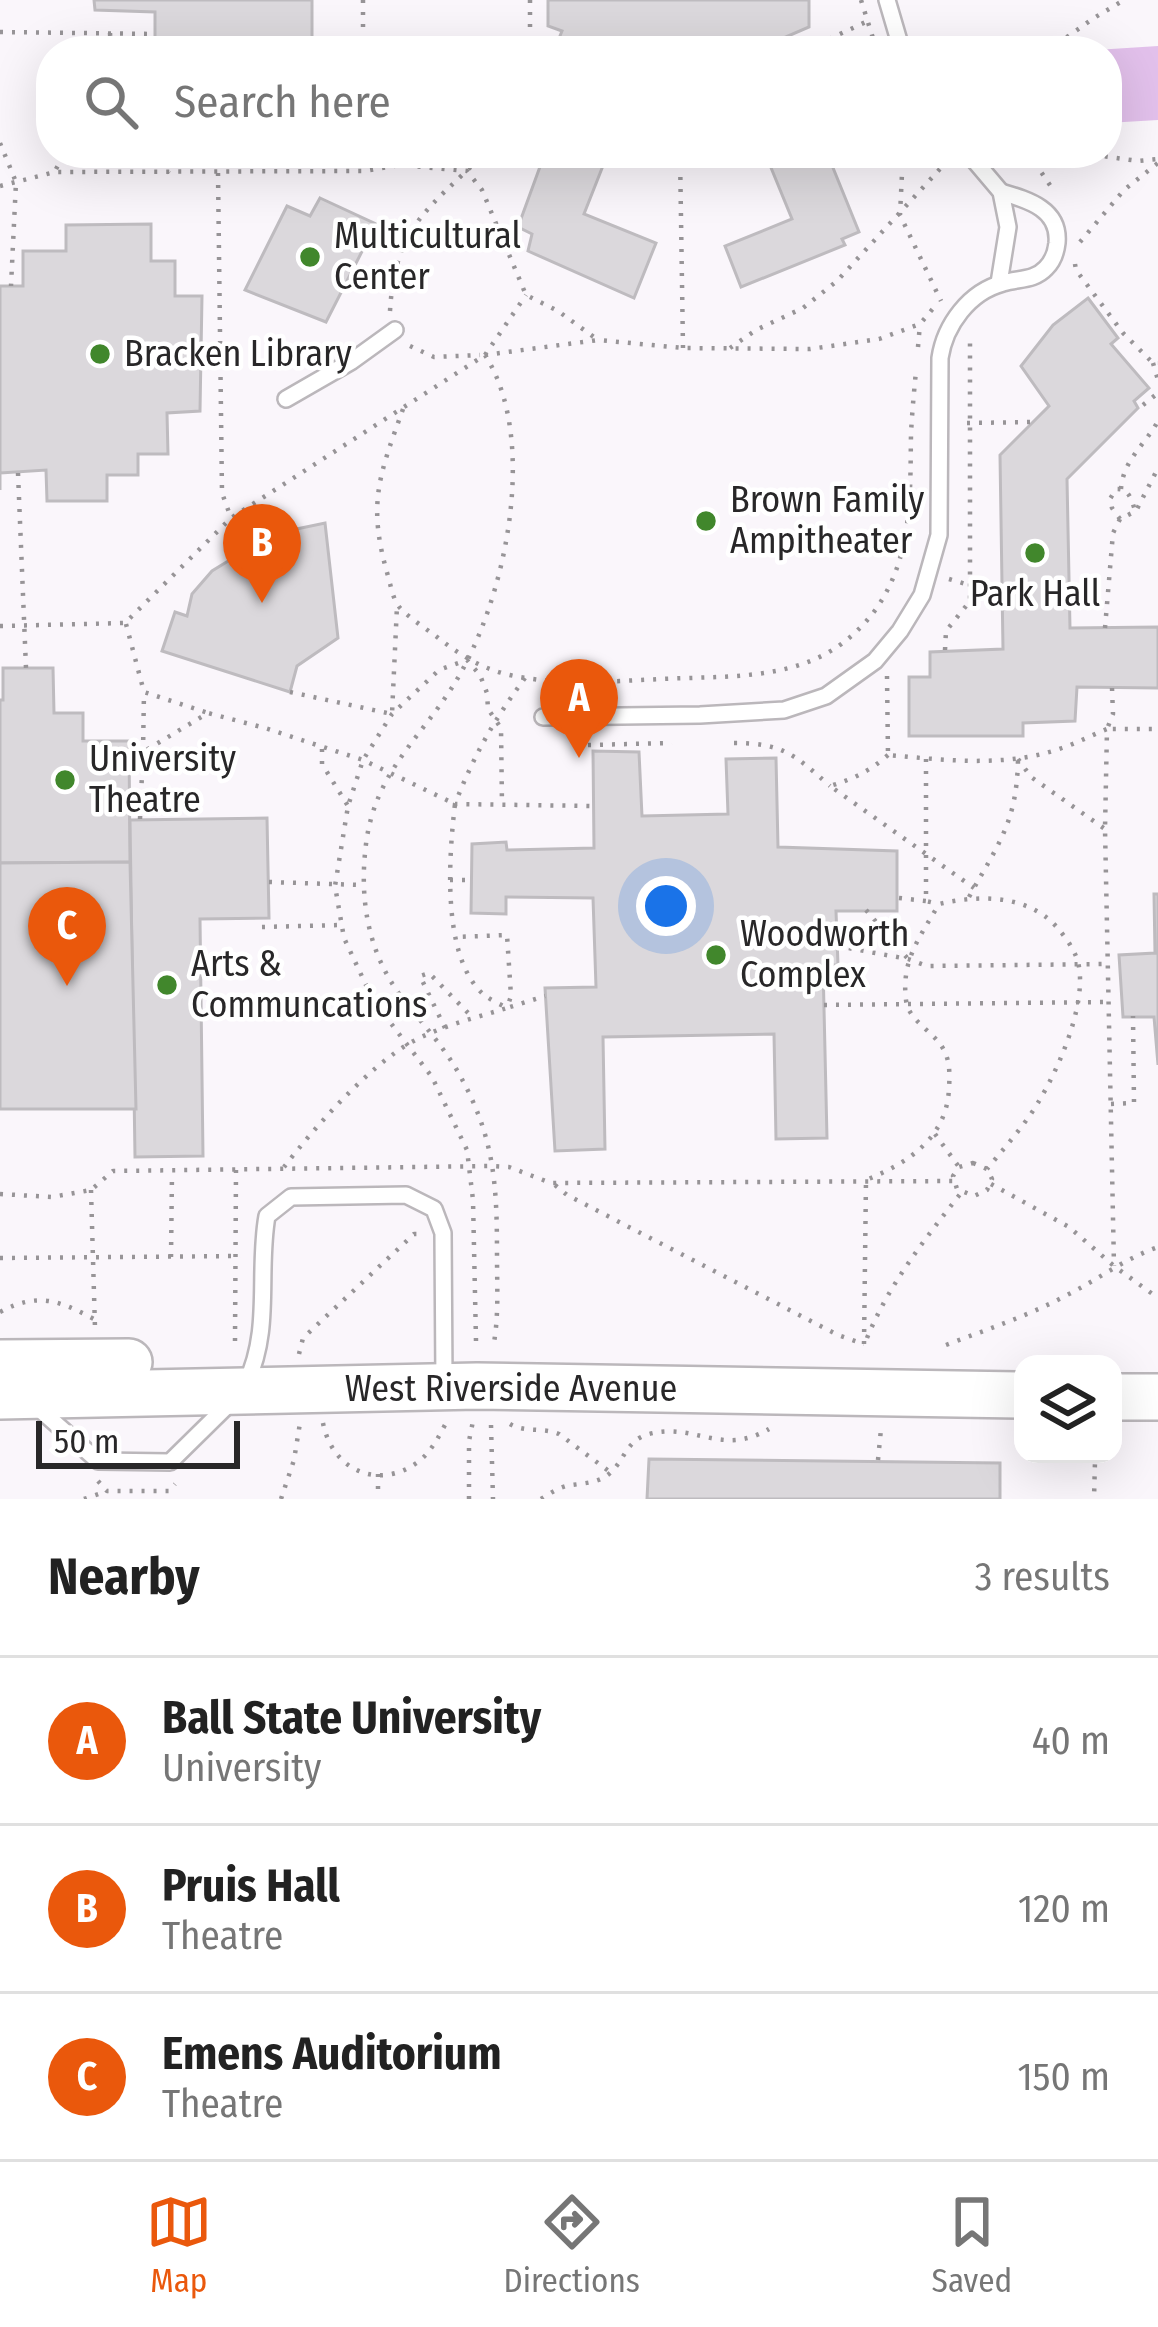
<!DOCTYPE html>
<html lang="en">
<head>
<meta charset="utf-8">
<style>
  body { margin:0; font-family:"Fira Sans Condensed",sans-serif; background:#f2f2f2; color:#222 }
  .controls { position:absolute; right:36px; bottom:36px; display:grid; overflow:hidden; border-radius:24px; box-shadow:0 12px 48px #0002 }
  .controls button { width:108px; height:108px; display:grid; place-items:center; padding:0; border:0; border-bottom:3px solid #e0e0e0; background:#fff; color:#222; font:60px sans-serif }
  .scale { position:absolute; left:36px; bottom:30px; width:204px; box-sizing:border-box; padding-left:12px; border:6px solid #282728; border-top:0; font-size:33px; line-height:42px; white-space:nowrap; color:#282728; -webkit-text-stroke:9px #fff; paint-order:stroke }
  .you { position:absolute; left:666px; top:906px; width:42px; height:42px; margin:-30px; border:9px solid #fff; border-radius:50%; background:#1a73e8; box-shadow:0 0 0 18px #1a73e833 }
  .badge { display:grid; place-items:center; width:78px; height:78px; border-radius:50%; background:#ea580c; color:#fff; font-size:39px; font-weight:700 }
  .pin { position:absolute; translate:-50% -99px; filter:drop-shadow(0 3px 6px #0008) }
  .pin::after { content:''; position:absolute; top:63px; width:42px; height:36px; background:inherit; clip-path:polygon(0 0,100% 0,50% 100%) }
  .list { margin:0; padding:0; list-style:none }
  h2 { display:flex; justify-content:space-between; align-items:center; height:156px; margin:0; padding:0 48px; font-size:51px }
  h2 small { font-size:39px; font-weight:400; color:#767676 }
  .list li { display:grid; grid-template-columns:78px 1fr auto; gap:36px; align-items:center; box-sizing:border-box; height:168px; padding:0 48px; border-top:3px solid #e0e0e0 }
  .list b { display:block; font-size:45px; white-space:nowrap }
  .list p { margin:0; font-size:39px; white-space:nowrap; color:#767676 }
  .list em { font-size:39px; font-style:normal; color:#767676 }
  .icon { flex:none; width:66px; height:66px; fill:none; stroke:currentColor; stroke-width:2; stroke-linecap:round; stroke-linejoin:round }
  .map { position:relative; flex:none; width:1158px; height:1499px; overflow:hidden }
  .search { position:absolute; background:#fff; box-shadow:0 12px 48px #0002; left:36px; right:36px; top:36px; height:132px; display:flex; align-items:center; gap:30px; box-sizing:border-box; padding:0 42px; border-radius:48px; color:#767676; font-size:45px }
  .sheet { height:660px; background:#fff }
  nav { display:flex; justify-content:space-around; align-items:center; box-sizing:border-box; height:168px; border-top:3px solid #e0e0e0; background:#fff; font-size:33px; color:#767676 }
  nav a { display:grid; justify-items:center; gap:6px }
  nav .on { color:#ea580c }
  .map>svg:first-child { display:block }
</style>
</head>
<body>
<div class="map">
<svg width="1158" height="1499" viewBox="0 0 1158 1499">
  <rect width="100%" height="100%" fill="#faf6fb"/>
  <!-- green -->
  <polygon fill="#e2c0eb" points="1158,46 1158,120 1107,123 1107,51 1080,51"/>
  <!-- building -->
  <g fill="#dbd8dc" stroke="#bebbbf" stroke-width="3">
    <polygon points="94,0 312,0 312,51 155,51 155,12 95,10"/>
    <polygon points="548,0 809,0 809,27 781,39 786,51 554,51 562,31 548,26"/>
    <polygon points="545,153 608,153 584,214 656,243 634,298 528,251 532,234 518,227"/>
    <polygon points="765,153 827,153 859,232 842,239 845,245 741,287 725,246 792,219"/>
    <polygon points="320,198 376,224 326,322 245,290 287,206 310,216"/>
    <polygon points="151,224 151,261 175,261 175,296 202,296 200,411 167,413 168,454 138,454 138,475 107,475 107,501 47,501 46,470 0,473 0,490 0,286 23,286 23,251 66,251 66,225"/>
    <polygon points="1088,298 1118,338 1111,344 1149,388 1134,401 1138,408 1067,479 1070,628 1158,627 1158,688 1077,687 1075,721 1023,723 1023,736 909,736 909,677 930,677 930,652 1003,649 1000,455 1049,406 1021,366 1053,325"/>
    <polygon points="325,523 338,638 297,666 290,692 162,651 175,612 187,616 192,594 212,571 251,547 287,531"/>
    <polygon points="3,668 53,668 54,713 83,713 83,741 129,741 130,862 0,863 0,700 3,700"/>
    <polygon points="593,751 639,752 642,816 728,814 726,759 776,758 778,847 897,851 897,911 836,911 838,965 823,965 827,1138 776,1139 774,1034 603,1037 605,1149 555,1151 545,988 596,987 593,898 506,897 506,914 471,913 472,844 506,842 507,850 594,848"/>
    <polygon points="267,818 269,918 200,919 203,1156 135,1157 130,820"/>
    <polygon points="130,862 136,1109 0,1109 0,863"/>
    <polygon points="1154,894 1158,894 1158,1065 1154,1017 1123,1017 1119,955 1155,953"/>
    <polygon points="649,1459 1000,1463 1000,1499 647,1499"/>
  </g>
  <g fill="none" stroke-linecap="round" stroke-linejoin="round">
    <!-- lane casing -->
    <g stroke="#bbb7bb" stroke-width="20">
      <g id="lane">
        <polyline points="887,0 902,51"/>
        <polyline points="968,153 1001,192 1008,227 999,283"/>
        <polyline points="286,399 352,361 395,330"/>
        <path d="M543 717 700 715 784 710 826 696 875 661 900 631 922 595 939 535 940 358C945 325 969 292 1003 283 1018 278 1034 281 1046 268 1053 261 1056 252 1057 243 1060 209 1028 200 1001 192"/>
        <path d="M246 1383C272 1330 257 1272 267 1216L291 1197 406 1195 434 1209 443 1233 444 1382"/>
        <polyline points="37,1407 98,1461 170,1462 231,1402"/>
      </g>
    </g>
    <!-- secondary casing -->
    <g stroke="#bbb7bb" stroke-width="50">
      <g id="secondary">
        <polyline points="0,1363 129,1362"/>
        <polyline points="0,1396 477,1386 1023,1395"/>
        <polyline points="1113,1397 1158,1397"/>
      </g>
    </g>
    <!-- path -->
    <g stroke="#979497" stroke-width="4.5" stroke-dasharray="3 9" stroke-linecap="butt">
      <polyline points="363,0 363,51"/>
      <polyline points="861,0 877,51"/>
      <polyline points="0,32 155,34"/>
      <polyline points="110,33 111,51"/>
      <polyline points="829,39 868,21"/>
      <polyline points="530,51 530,0"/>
      <polyline points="1047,51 1094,18 1124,0"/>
      <polyline points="0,143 16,182 11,286"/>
      <polyline points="155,153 169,173"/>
      <polyline points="365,153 365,171"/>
      <polyline points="680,153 683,348"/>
      <polyline points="903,153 900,215 941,301"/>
      <polyline points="1028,153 1052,188"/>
      <polyline points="1081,153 1138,161 1158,159"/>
      <polyline points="56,169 65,153"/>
      <polyline points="218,173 222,493 231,518"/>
      <polyline points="0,186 55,172 365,171 400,165 467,171 482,190 526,295 558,311 598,340"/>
      <polyline points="1080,242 1124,190 1158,163"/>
      <polyline points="1075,264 1076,270 1123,333 1153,363 1158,363"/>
      <path d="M390 311C395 225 429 209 485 153"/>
      <polyline points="410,346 434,357 480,355"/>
      <polyline points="918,347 920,324"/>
      <polyline points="730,348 756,330 803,308 837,281 950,158"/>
      <path d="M485 355C540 441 505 604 453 686 418 741 375 773 366 844 359 900 368 954 403 999 422 1023 443 1046 458 1072 495 1137 497 1185 497 1257 497 1287 499 1318 493 1348"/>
      <polyline points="485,355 526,295"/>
      <polyline points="1153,363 1158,380"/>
      <polyline points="1143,405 1158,393"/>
      <path d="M403 409C379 476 367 504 388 576 391 586 393 601 401 609 411 619 425 628 437 637 465 659 489 673 526 678 571 685 617 681 662 679 744 675 822 683 876 609 913 556 910 495 911 434 912 413 914 392 916 371"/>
      <polyline points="967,423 1032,422"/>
      <polyline points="18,473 26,668"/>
      <path d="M1121 489C1123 460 1145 445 1158 421"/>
      <path d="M1120 519 1112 508 1110 499 1116 489C1129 488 1131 499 1135 510"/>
      <polyline points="949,579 969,585"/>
      <polyline points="126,624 144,692 208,713"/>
      <polyline points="0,626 125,623 231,518 485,355 598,340 683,348 810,349 879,339 920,324 936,305"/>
      <polyline points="1105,628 1113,533 1120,519 1136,511 1158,468"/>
      <polyline points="945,650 946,631 970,601 970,340"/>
      <path d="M887 676 888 755C945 760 1006 768 1062 748 1077 743 1092 735 1107 729L1105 829 1114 1266"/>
      <path d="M525 678C494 720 474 755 455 804L593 806"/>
      <polyline points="1112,688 1113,714 1107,729 1158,729"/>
      <polyline points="290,692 392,714 397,606"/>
      <path d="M734 743C783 743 795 755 830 786"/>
      <polyline points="588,745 672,743"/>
      <polyline points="322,749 322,764 348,806"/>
      <polyline points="143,752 144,692"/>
      <path d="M888 755C870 771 853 779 830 786L974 888"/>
      <polyline points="926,759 926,901 939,904"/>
      <polyline points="1018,759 1031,777 1105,829"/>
      <path d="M140 819 143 752 208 713 265 728 363 760 455 804C449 855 441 956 483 994 490 1000 500 1004 507 1008L545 996"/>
      <polyline points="450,880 471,880"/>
      <polyline points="269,882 362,885"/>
      <path d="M969 897C998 844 1017 823 1018 759"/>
      <polyline points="899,898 926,901"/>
      <polyline points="866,910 908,959"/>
      <polyline points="262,927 341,925"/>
      <polyline points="837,946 908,959 927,966 1108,964"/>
      <polyline points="824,1005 1106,1002"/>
      <polyline points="445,1028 420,976 429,973 473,1018"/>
      <polyline points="1111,1104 1134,1103 1133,1016"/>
      <polyline points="935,1134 959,1167"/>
      <polygon points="973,1163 987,1169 992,1179 987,1190 974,1196 957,1189 953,1176 959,1167"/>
      <path d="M284 1167C314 1128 367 1068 410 1043 440 1026 475 1018 507 1008L511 996 507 935 456 937"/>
      <polyline points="991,1184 1069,1227 1114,1266 1158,1298"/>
      <polyline points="555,1185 567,1195 838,1335 864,1344"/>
      <polyline points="91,1190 95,1328"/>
      <polyline points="0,1194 52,1197 91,1190 113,1171 493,1166 509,1167 551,1183 954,1181"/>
      <polyline points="171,1257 172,1173"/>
      <polyline points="0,1258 240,1256"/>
      <path d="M0 1312C38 1292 58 1300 94 1319"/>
      <path d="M867 1338C889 1284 925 1239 961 1193"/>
      <polyline points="235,1341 236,1169"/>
      <polyline points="476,1341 473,1200 467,1150 432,1077 373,1000 344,938 335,886 348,806 363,760 392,714 439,670 467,660 480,675 487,693 488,709 501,728 502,805"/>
      <path d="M864 1344 866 1180C908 1163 947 1138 949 1088 950 1072 950 1057 940 1044 929 1029 908 1019 906 1000 901 960 920 937 939 904 974 896 1015 894 1046 917 1058 926 1074 947 1078 962 1089 1006 1053 1083 1028 1118 1015 1136 1001 1152 987 1169"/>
      <path d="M946 1345C988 1329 1028 1316 1067 1295 1099 1279 1124 1259 1158 1247"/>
      <polyline points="299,1354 303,1338 414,1234 420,1234"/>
      <path d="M323 1423C332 1470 378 1491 418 1462 431 1452 438 1438 446 1423"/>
      <path d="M510 1424C525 1433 543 1427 559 1434L610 1472"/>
      <polyline points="491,1425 493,1499"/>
      <polyline points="1090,1454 1095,1461 1094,1499"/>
      <polyline points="878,1460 881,1429"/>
      <polyline points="378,1474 378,1497"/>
      <polyline points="98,1481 107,1491 169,1491 175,1484"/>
      <polyline points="84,1499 107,1491"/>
      <polyline points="281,1499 294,1460 300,1423"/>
      <polyline points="469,1499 469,1441 473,1421"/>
      <path d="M541 1499C549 1494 556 1489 566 1486 581 1483 598 1484 610 1473 625 1460 626 1440 649 1434 695 1422 721 1457 769 1429"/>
    </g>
    <!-- lane -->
    <use href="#lane" stroke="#fff" stroke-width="15"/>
    <!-- secondary -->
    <use href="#secondary" stroke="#fff" stroke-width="45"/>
  </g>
  <!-- markers -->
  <g fill="#41872c" stroke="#fff" stroke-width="4.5">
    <circle cx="310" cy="257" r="12"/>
    <circle cx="100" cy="354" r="12"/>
    <circle cx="706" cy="521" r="12"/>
    <circle cx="1035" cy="553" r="12"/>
    <circle cx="65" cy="780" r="12"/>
    <circle cx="716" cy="955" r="12"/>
    <circle cx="167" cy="985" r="12"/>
  </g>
  <g text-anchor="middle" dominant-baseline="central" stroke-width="9" stroke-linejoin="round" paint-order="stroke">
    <!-- poi labels -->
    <g font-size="36" fill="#282728" stroke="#fff" text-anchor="start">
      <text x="334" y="236">Multicultural<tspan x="334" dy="41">Center</tspan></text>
      <text x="124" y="354">Bracken Library</text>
      <text x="730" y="500">Brown Family<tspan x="730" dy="41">Ampitheater</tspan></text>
      <text x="1035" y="594" text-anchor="middle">Park Hall</text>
      <text x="89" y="759">University<tspan x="89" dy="41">Theatre</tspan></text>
      <text x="740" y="934">Woodworth<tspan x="740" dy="41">Complex</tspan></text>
      <text x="191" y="964">Arts &amp;<tspan x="191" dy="41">Communcations</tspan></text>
    </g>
    <!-- street labels -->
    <g font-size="36" fill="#282728" stroke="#fff">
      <text x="511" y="1389">West Riverside Avenue</text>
    </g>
  </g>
</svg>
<div class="controls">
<button><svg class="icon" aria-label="layers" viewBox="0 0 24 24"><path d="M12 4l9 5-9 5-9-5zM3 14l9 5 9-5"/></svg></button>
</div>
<div class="scale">50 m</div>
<div class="you"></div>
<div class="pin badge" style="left:579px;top:758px">A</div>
<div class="pin badge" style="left:262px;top:603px">B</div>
<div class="pin badge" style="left:67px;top:986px">C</div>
<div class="search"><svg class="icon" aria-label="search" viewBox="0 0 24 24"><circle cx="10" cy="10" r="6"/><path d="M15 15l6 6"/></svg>Search here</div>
</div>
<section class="sheet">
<h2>Nearby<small>3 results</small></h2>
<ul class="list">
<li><span class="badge">A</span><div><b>Ball State University</b><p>University</p></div><em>40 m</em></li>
<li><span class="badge">B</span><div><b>Pruis Hall</b><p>Theatre</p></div><em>120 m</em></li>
<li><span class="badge">C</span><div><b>Emens Auditorium</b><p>Theatre</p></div><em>150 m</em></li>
</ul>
</section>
<nav>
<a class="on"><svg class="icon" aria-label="map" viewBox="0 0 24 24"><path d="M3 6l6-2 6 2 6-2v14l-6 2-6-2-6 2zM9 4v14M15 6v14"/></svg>Map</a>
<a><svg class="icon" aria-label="directions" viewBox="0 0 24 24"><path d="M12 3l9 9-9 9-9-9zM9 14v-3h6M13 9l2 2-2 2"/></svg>Directions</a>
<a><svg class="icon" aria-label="saved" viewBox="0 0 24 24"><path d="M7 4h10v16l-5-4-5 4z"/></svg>Saved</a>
</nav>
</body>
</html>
